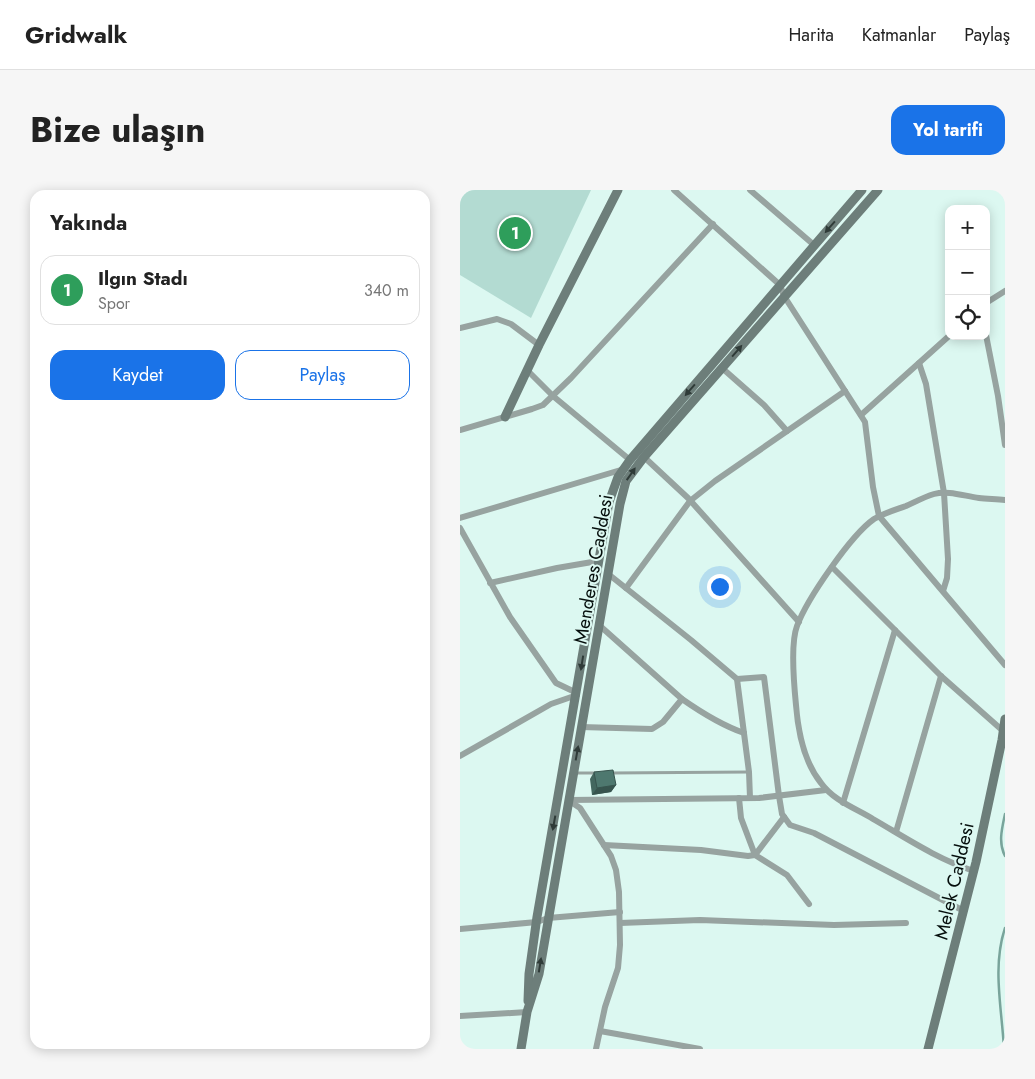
<!DOCTYPE html>
<html lang="tr">
<head>
<meta charset="utf-8">
<style>
  body { margin:0; font-family:Jost,sans-serif; background:#f6f6f6; color:#222 }
  .controls { position:absolute; right:15px; top:15px; display:grid; overflow:hidden; border-radius:10px; box-shadow:0 2px 12px #0003 }
  .controls button { width:45px; height:45px; display:grid; place-items:center; padding:0; border:0; border-bottom:1px solid #e0e0e0; background:#fff; color:#222; font:25px sans-serif }
  .you { position:absolute; left:259px; top:396px; width:18px; height:18px; margin:-12px; border:4px solid #fff; border-radius:50%; background:#1a73e8; box-shadow:0 0 0 8px #1a73e833 }
  .badge { display:grid; place-items:center; width:32px; height:32px; border-radius:50%; background:#1a73e8; color:#fff; font-size:16px; font-weight:700 }
  .pin { position:absolute; translate:-50% -50%; border:2px solid #fff; box-shadow:0 1px 5px #0006 }
  .list { margin:0; padding:0; list-style:none }
  h2 { display:flex; justify-content:space-between; align-items:center; height:65px; margin:0; padding:0 20px; font-size:21px }
  h2 small { font-size:16px; font-weight:400; color:#767676 }
  .list li { display:grid; grid-template-columns:32px 1fr auto; gap:15px; align-items:center; box-sizing:border-box; height:70px; margin:0 10px 10px; padding:0 10px; border:1px solid #e0e0e0; border-radius:15px }
  .list b { display:block; font-size:19px; white-space:nowrap }
  .list p { margin:0; font-size:16px; white-space:nowrap; color:#767676 }
  .list em { font-size:16px; font-style:normal; color:#767676 }
  .actions { display:flex; gap:10px; padding:15px 20px }
  .actions a { flex:1; padding:11px 0; border:1px solid #1a73e8; border-radius:15px; text-align:center; font-size:18px; color:#1a73e8 }
  .actions .main { background:#1a73e8; color:#fff }
  .icon { flex:none; width:28px; height:28px; fill:none; stroke:currentColor; stroke-width:2; stroke-linecap:round; stroke-linejoin:round }
  .map { position:relative; flex:none; width:545px; height:859px; overflow:hidden; border-radius:15px }
  header { display:flex; align-items:center; gap:30px; box-sizing:border-box; height:70px; padding:0 25px; background:#fff; border-bottom:1px solid #e0e0e0 }
  header strong { font-size:24px }
  nav { display:flex; gap:28px; margin-inline-start:auto; font-size:18px }
  .intro { display:flex; align-items:center; justify-content:space-between; box-sizing:border-box; height:120px; padding:0 30px }
  h1 { margin:0; font-size:35px }
  .button { padding:12px 22px; border-radius:15px; background:#1a73e8; color:#fff; font-size:18px; font-weight:700 }
  main { display:flex; gap:30px; padding:0 30px }
  aside { flex:1; background:#fff; border-radius:15px; box-shadow:0 2px 12px #0003 }
  .map>svg:first-child { display:block }
</style>
</head>
<body>
<header>
<strong>Gridwalk</strong>
<nav><a>Harita</a><a>Katmanlar</a><a>Paylaş</a></nav>
</header>
<div class="intro"><h1>Bize ulaşın</h1><a class="button">Yol tarifi</a></div>
<main>
<aside>
<h2>Yakında<small></small></h2>
<ul class="list">
<li><span class="badge" style="background:#2e9e5b">1</span><div><b>Ilgın Stadı</b><p>Spor</p></div><em>340 m</em></li>
</ul>
<div class="actions"><a class="main">Kaydet</a><a>Paylaş</a></div>
</aside>
<div class="map">
<svg width="545" height="859" viewBox="0 0 545 859">
  <rect width="100%" height="100%" fill="#dcf8f1"/>
  <!-- green -->
  <polygon fill="#b3dbd2" points="0,0 131,0 71,128 0,85"/>
  <g fill="none" stroke-linecap="round" stroke-linejoin="round">
    <!-- stream -->
    <g stroke="#79a49b" stroke-width="2.5">
      <path d="M545 624C542 638 538 653 545 666"/>
      <path d="M544 859C542 819 532 777 545 738"/>
    </g>
    <!-- lane -->
    <g stroke="#97a3a0" stroke-width="3">
      <polyline points="114,583 137,583"/>
      <polyline points="151,583 289,582"/>
    </g>
    <!-- street -->
    <g stroke="#97a3a0" stroke-width="6">
      <polyline points="214,0 320,95 324,106 405,232 413,297 419,326 545,475"/>
      <polyline points="290,0 354,55"/>
      <polyline points="526,113 545,101"/>
      <polyline points="0,138 37,129 51,134 79,155"/>
      <polyline points="526,145 538,206 545,255"/>
      <polyline points="459,173 466,194 484,303 488,369 487,388 483,401"/>
      <polyline points="262,178 304,215 327,241"/>
      <polyline points="67,180 93,206 170,270"/>
      <polyline points="401,225 489,146"/>
      <polyline points="0,240 72,219 83,215 111,188 253,34"/>
      <polyline points="184,267 228,308 339,432"/>
      <polyline points="0,328 164,279"/>
      <polyline points="0,338 50,427 96,493 117,503"/>
      <polyline points="372,377 481,486 542,540"/>
      <polyline points="147,383 231,450 277,489 289,582 290,608"/>
      <polyline points="30,393 97,378 138,371"/>
      <polyline points="166,398 230,311 255,291 385,201"/>
      <polyline points="139,435 222,509"/>
      <polyline points="277,489 304,487 319,606 322,624 330,635 354,643 504,721"/>
      <path d="M121 537 192 539 203 532 222 509C242 523 261 535 284 543"/>
      <polyline points="0,566 91,514 117,505"/>
      <polyline points="279,608 281,628 295,665 327,685 349,714"/>
      <polyline points="108,610 120,618 151,666 156,680 159,702 160,755 158,778 145,817 136,859"/>
      <polyline points="108,610 299,608 366,600"/>
      <polyline points="383,613 435,440"/>
      <polyline points="436,642 481,486"/>
      <polyline points="144,655 241,660 288,666 295,665 324,627"/>
      <path d="M514 681C477 669 446 648 413 629 395 618 374 611 361 593 344 572 338 541 336 515 334 495 330 454 337 436 347 409 391 345 414 329 424 323 435 320 446 316 455 312 464 307 474 304 488 300 504 306 519 308 527 309 536 309 545 310"/>
      <polyline points="160,733 240,730 374,735 446,733"/>
      <polyline points="0,739 77,732 88,728 160,722"/>
      <polyline points="0,826 67,822"/>
      <polyline points="140,841 240,859"/>
    </g>
    <!-- secondary -->
    <g stroke="#6d7e7a" stroke-width="9">
      <polyline points="45,227 79,155 158,0"/>
      <polyline points="68,811 69,784 77,727 149,312 158,287 170,270 402,0"/>
      <polyline points="61,859 67,822 79,784 160,314 166,291 184,267 418,0"/>
      <polyline points="468,859 516,672 542,550 545,529"/>
    </g>
  </g>
  <!-- wall -->
  <polygon fill="#43675f" points="134,582 156,595 151,602 132,605 130,589"/>
  <!-- shaded-wall -->
  <polygon fill="#37544e" points="156,595 151,602 132,605 137,598"/>
  <!-- building -->
  <polygon fill="#4e786f" stroke="#37544e" points="153,580 156,595 137,598 134,582"/>
  <!-- one-way arrows -->
  <defs><path id="oneway-solid" d="M-6-.8H1V-3.2L6.5 0L1 3.2V.8H-6Z" transform="scale(1.25)"/></defs>
  <g fill="#2f3b38">
    <use href="#oneway-solid" transform="translate(370 37) rotate(131)"/>
    <use href="#oneway-solid" transform="translate(277 161) rotate(-49)"/>
    <use href="#oneway-solid" transform="translate(230 200) rotate(131)"/>
    <use href="#oneway-solid" transform="translate(171 284) rotate(-55)"/>
    <use href="#oneway-solid" transform="translate(122 473) rotate(99)"/>
    <use href="#oneway-solid" transform="translate(117 563) rotate(-80)"/>
    <use href="#oneway-solid" transform="translate(94 633) rotate(100)"/>
    <use href="#oneway-solid" transform="translate(80 775) rotate(-81)"/>
  </g>
  <g text-anchor="middle" dominant-baseline="central" stroke-width="4" stroke-linejoin="round" paint-order="stroke">
    <!-- street labels -->
    <g font-size="19" fill="#050e0c" stroke="#dcf8f1">
      <text transform="translate(133 379) rotate(-80)">Menderes Caddesi</text>
      <text transform="translate(494 691) rotate(-77)">Melek Caddesi</text>
    </g>
  </g>
</svg>
<div class="controls">
<button>+</button>
<button>−</button>
<button><svg class="icon" aria-label="locate" viewBox="0 0 24 24"><circle cx="12" cy="12" r="6"/><path d="M12 2v4M12 18v4M2 12h4M18 12h4"/></svg></button>
</div>
<div class="you"></div>
<div class="pin badge" style="left:55px;top:43px;background:#2e9e5b">1</div>
</div>
</main>
</body>
</html>
